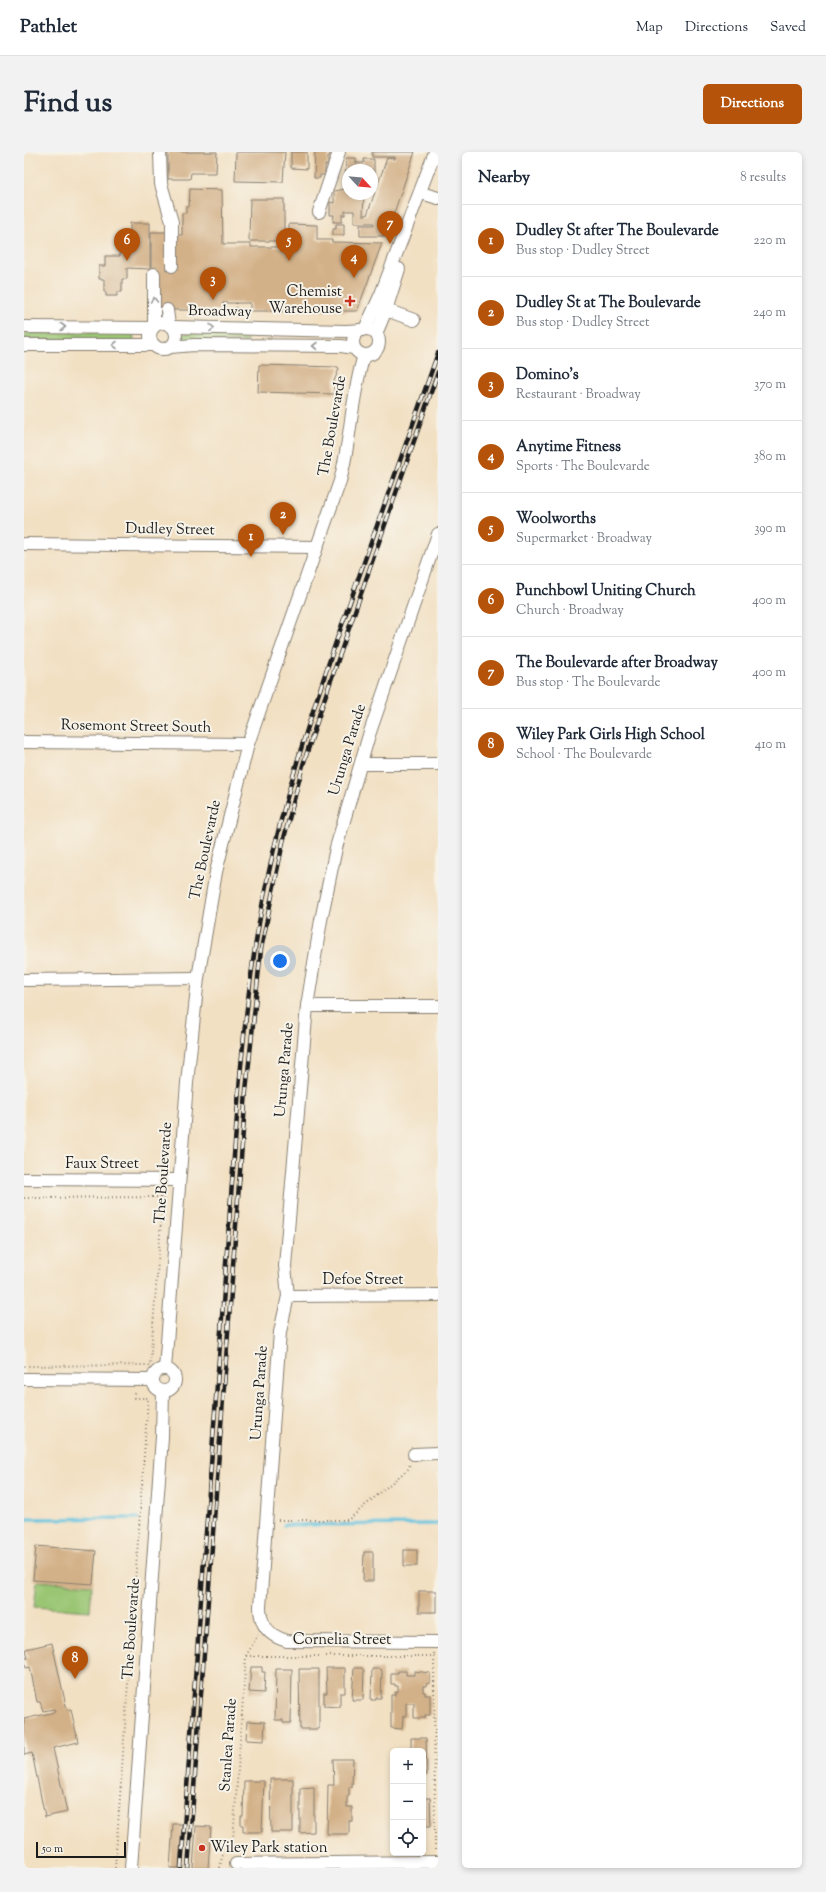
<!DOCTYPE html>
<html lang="en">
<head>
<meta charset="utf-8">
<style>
  body { margin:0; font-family:"Sorts Mill Goudy",serif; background:#f2f2f3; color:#1f2937 }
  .controls { position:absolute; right:12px; bottom:12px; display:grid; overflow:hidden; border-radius:6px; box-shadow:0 2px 6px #0003 }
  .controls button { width:36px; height:36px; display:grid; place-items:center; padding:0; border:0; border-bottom:1px solid #e0e1e3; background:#fff; color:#1f2937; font:20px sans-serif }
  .compass { position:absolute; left:318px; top:12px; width:36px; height:36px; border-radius:50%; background:#fff; box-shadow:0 2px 6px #0003; rotate:116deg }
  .scale { position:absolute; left:12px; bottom:10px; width:90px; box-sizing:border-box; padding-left:4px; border:2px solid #1c1c1c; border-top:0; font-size:11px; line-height:14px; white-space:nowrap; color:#1c1c1c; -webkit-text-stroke:3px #f7f3e8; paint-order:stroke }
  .you { position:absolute; left:256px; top:809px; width:14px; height:14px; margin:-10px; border:3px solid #fff; border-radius:50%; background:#1a73e8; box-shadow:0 0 0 6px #1a73e833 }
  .badge { display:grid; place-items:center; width:26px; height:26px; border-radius:50%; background:#b45309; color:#fff; font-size:13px; font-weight:700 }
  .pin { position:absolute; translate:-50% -33px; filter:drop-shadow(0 1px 2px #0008) }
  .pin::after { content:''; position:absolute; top:21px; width:14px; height:12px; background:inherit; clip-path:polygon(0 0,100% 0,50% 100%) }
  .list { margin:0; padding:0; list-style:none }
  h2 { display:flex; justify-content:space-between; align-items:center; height:52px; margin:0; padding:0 16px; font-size:17px }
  h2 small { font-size:13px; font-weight:400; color:#747a83 }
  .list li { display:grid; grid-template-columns:26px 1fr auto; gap:12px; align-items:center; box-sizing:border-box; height:72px; padding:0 16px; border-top:1px solid #e0e1e3 }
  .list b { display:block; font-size:15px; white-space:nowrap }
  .list p { margin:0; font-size:13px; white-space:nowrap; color:#747a83 }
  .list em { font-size:13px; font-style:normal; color:#747a83 }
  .icon { flex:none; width:22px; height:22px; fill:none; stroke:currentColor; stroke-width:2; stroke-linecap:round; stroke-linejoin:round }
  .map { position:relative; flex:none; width:414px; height:1716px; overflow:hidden; border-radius:6px }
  header { display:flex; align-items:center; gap:24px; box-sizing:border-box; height:56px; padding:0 20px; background:#fff; border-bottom:1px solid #e0e1e3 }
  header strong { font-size:19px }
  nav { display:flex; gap:22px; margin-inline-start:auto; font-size:14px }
  .intro { display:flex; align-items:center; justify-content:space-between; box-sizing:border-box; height:96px; padding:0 24px }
  h1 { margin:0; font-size:28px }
  .button { padding:10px 18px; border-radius:6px; background:#b45309; color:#fff; font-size:14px; font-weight:700 }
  main { display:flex; gap:24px; padding:0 24px }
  aside { flex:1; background:#fff; border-radius:6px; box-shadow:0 2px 6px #0003 }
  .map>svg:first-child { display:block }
</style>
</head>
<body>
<header>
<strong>Pathlet</strong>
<nav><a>Map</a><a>Directions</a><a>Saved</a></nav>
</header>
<div class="intro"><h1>Find us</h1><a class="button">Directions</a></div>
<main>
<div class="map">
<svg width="414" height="1716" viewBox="0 0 414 1716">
  <rect width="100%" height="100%" fill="#f7f3e8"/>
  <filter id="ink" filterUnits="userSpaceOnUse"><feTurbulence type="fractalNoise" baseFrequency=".025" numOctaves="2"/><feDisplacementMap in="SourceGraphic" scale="8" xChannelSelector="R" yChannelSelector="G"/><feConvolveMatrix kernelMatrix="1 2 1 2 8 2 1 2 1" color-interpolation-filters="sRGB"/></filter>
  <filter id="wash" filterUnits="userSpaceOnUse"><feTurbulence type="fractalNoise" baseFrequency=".012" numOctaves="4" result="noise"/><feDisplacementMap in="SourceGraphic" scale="16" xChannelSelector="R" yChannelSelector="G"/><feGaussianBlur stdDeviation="0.9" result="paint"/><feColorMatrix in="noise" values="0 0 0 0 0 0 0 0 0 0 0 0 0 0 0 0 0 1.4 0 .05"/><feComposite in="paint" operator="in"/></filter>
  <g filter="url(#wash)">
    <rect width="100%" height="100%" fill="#f2e0c3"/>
    <!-- green -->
    <g fill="#9ac673" stroke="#5b7148">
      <polygon points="109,179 110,190 1,187 1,181"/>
      <polygon points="172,180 223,181 223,190 154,190 157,182"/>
      <polygon points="13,1429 68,1433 66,1459 10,1455"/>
    </g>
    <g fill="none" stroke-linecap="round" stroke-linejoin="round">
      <!-- stream -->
      <g stroke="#5fc1dd" stroke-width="3.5">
        <polyline points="0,1367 114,1366"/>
        <polyline points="260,1373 414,1372"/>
      </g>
    </g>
    <g id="blocks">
      <!-- building -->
      <g fill="#d3b188">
        <polygon points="144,0 193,0 192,21 167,21 166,27 144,27"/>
        <polygon points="212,0 261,0 259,30 211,29"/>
        <polygon points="267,0 283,0 283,17 267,16"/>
        <polygon points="291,0 306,0 306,4 304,4 304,13 301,13 301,23 296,23 296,26 290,26"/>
        <polygon points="348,0 391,0 362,84 336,84 336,73 350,73 350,71 330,71 330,59 321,59 321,63 318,63 318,70 309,70 310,63 306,63 306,50 310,51 310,39 321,37 322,6 332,6 332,11 340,11 340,7 350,7 350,32 348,33 348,18 324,18 324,42 340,42 339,63 343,63 363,6 371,7 371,5 348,5"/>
        <polygon points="166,37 198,38 199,92 227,92 227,95 265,95 265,72 293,73 293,88 308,88 308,90 358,91 333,159 226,159 226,151 199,151 199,158 134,158 127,122 127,80 143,80 142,118 153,118 153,83 158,83 158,61 162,61 162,55 165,55"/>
        <polygon points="226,47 260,47 260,89 225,89"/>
        <polygon points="106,71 126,71 126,117 103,116 103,127 98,127 98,140 93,140 93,144 82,144 82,140 80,140 80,127 75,127 75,114 81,114 81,104 96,104 96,86 106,86"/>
        <polygon points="312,72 320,72 320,83 309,83 309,77 312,77"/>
        <polygon points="235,213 314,215 315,217 310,229 310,242 234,240"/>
        <polygon points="12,1394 72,1399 69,1432 9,1428"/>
        <rect x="380" y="1398" width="13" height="16"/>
        <polygon points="340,1400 349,1400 349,1429 339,1429"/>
        <rect x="395" y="1439" width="17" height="21"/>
        <polygon points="28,1491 43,1558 47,1557 54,1590 29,1596 43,1660 21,1665 8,1601 0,1603 0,1567 31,1560 30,1557 19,1559 16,1550 13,1550 6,1515 2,1516 0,1506 4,1506 2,1497"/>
        <polygon points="227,1515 238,1515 238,1520 241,1520 240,1541 225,1540"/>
        <polygon points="302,1516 321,1516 321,1541 316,1541 316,1555 300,1554 300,1541 303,1541"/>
        <polygon points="330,1516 338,1516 340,1519 339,1548 328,1548"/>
        <polygon points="252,1517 268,1517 267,1571 259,1571 259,1568 251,1568"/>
        <polygon points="275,1517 295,1517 295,1577 276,1577"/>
        <polygon points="348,1517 357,1517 358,1520 357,1546 352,1546 352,1548 347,1548"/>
        <polygon points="374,1519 382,1519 382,1523 390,1523 390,1519 406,1521 406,1531 402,1532 402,1534 399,1534 399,1540 401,1540 401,1543 406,1543 406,1563 401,1563 401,1566 390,1566 390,1551 382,1551 382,1564 379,1564 378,1577 367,1576 367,1543 371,1543 371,1540 374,1540 374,1534 371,1534 371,1532 367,1532 367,1521 374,1521"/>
        <polygon points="223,1569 241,1570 240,1589 222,1588"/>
        <polygon points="387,1586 402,1586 403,1623 399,1623 399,1599 387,1599"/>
        <polygon points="309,1607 329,1607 328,1635 325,1635 325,1644 323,1645 323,1655 328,1655 328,1669 325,1669 325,1682 303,1682 304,1633 310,1633"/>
        <polygon points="246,1627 269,1627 269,1680 247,1680"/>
        <polygon points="220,1629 240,1629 238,1680 219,1680 219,1673 217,1673 217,1664 219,1664"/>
        <polygon points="290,1635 290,1680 276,1681 276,1636"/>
        <polygon points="399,1646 406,1646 407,1674 399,1674"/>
        <polygon points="149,1672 158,1672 155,1716 146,1716"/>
        <polygon points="172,1674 187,1675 184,1716 169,1716"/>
      </g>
    </g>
  </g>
  <g filter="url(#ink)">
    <use href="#blocks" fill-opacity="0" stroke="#877e70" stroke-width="1"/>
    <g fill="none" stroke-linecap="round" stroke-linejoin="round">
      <!-- minor casing -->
      <g stroke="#877e70" stroke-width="14">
        <g id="minor">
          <polyline points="136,0 137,32 148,70 148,114"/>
          <polyline points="397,41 414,46"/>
          <polyline points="295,60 315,0"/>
          <polyline points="143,158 145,173"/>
          <polyline points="362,158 390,168"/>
          <circle cx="139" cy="184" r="13"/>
          <polyline points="130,174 130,122"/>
          <polyline points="0,175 129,176"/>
          <polyline points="149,175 322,179 338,178"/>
          <polyline points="341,177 357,142 411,0"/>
          <circle cx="342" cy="190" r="13"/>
          <polyline points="352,182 362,158 375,117"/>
          <polyline points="0,193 130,193"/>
          <polyline points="146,195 170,193 317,194 330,196"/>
          <path d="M414 382 345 583 312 696 297 768 283 854 261 1114 264 1144 256 1180 236 1455C236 1473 245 1484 263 1489L414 1490"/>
          <polyline points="0,392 292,395"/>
          <polyline points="0,590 224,592"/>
          <polyline points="337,612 414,612"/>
          <polyline points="0,828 174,826"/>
          <polyline points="283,854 414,854"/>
          <polyline points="0,1027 155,1028"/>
          <polyline points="264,1144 414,1143"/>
          <circle cx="140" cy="1228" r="11"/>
          <path d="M141 1217 163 931 174 826 192 720 224 592 316 329C327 288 327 245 340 203"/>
          <polyline points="0,1227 129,1228"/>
          <polyline points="390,1302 414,1301"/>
          <polyline points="212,1712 414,1710"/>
          <polyline points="107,1716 138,1285 139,1240"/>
        </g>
      </g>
      <!-- path -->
      <g stroke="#877e70" stroke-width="2" stroke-dasharray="1 3" stroke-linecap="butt">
        <polyline points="212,151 212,163"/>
        <polyline points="0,1046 139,1045 126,1213 0,1214"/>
        <polyline points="254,1368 324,1368 384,1317 386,1312"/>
        <polyline points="410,1501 411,1699"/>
        <polyline points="222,1504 414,1504"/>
        <polyline points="91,1716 124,1246 111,1246 111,1240"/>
        <path d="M196 1716C198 1696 204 1702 209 1688L222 1504 234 1483"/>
      </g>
      <!-- minor -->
      <use href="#minor" stroke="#fff" stroke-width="12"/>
      <!-- rail casing -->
      <g stroke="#1c1c1c" stroke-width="4.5">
        <g id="rail">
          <path d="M157 1716 215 937C221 865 229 794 244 724 261 642 287 563 314 484 347 389 381 295 414 201"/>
          <polyline points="164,1716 222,939 237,797 259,690 279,613 299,551 414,220"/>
        </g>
      </g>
      <!-- rail -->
      <use href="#rail" stroke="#f7f3e8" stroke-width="3" stroke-dasharray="9" stroke-linecap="butt"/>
    </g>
    <!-- one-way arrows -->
    <defs><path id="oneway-chevron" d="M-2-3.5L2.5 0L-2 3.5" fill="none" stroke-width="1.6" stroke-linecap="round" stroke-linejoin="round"/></defs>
    <g stroke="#999">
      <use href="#oneway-chevron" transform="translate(130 148) rotate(-90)"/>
      <use href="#oneway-chevron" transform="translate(39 175)"/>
      <use href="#oneway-chevron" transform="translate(188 176) rotate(1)"/>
      <use href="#oneway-chevron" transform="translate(91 193) rotate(-180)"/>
      <use href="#oneway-chevron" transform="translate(291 194) rotate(-180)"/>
    </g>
  </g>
  <!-- markers -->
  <g fill="#c8321e" stroke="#f7f3e8" stroke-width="1.5">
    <path d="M324 143h4v4h4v4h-4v4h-4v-4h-4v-4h4z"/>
    <circle cx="178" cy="1696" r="4"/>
  </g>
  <g text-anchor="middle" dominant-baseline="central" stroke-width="4" stroke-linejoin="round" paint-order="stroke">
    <!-- poi labels -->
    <g font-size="15" fill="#1c1c1c" stroke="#f7f3e8" text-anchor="end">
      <text x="318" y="140">Chemist<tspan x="318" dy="17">Warehouse</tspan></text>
      <text x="186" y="1696" text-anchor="start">Wiley Park station</text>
    </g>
    <!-- street labels -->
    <g font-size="15" fill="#1c1c1c" stroke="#f7f3e8">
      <text transform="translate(196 160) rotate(1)">Broadway</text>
      <text transform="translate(309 274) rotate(-80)">The Boulevarde</text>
      <text transform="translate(146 378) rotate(1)">Dudley Street</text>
      <text transform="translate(112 575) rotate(1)">Rosemont Street South</text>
      <text transform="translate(324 598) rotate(-73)">Urunga Parade</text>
      <text transform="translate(182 698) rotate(-78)">The Boulevarde</text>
      <text transform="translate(261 918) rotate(-85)">Urunga Parade</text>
      <text x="78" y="1012">Faux Street</text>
      <text transform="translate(140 1021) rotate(-86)">The Boulevarde</text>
      <text x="339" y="1128">Defoe Street</text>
      <text transform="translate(236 1241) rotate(-86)">Urunga Parade</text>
      <text transform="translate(108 1477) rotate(-86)">The Boulevarde</text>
      <text x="318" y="1488">Cornelia Street</text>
      <text transform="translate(205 1593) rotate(-86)">Stanlea Parade</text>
    </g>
  </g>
</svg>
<div class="controls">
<button>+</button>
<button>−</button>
<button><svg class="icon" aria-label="locate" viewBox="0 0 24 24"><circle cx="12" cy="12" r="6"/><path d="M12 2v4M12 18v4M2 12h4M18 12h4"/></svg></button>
</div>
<svg class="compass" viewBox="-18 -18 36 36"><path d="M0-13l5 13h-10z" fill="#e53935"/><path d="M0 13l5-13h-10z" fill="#747a83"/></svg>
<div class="scale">50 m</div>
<div class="you"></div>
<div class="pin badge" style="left:227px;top:405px">1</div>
<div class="pin badge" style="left:259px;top:383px">2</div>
<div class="pin badge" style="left:189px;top:148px">3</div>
<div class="pin badge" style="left:330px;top:126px">4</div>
<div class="pin badge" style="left:265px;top:109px">5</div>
<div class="pin badge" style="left:103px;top:109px">6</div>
<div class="pin badge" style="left:366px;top:92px">7</div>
<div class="pin badge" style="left:51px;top:1527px">8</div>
</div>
<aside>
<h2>Nearby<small>8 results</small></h2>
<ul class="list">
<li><span class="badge">1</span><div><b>Dudley St after The Boulevarde</b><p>Bus stop · Dudley Street</p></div><em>220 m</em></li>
<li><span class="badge">2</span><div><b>Dudley St at The Boulevarde</b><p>Bus stop · Dudley Street</p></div><em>240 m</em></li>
<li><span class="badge">3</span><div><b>Domino's</b><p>Restaurant · Broadway</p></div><em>370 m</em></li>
<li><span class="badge">4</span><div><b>Anytime Fitness</b><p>Sports · The Boulevarde</p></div><em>380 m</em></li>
<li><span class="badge">5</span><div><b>Woolworths</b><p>Supermarket · Broadway</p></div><em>390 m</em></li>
<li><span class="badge">6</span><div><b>Punchbowl Uniting Church</b><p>Church · Broadway</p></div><em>400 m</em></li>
<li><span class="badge">7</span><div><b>The Boulevarde after Broadway</b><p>Bus stop · The Boulevarde</p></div><em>400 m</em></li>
<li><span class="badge">8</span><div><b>Wiley Park Girls High School</b><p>School · The Boulevarde</p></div><em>410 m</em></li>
</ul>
</aside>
</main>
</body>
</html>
